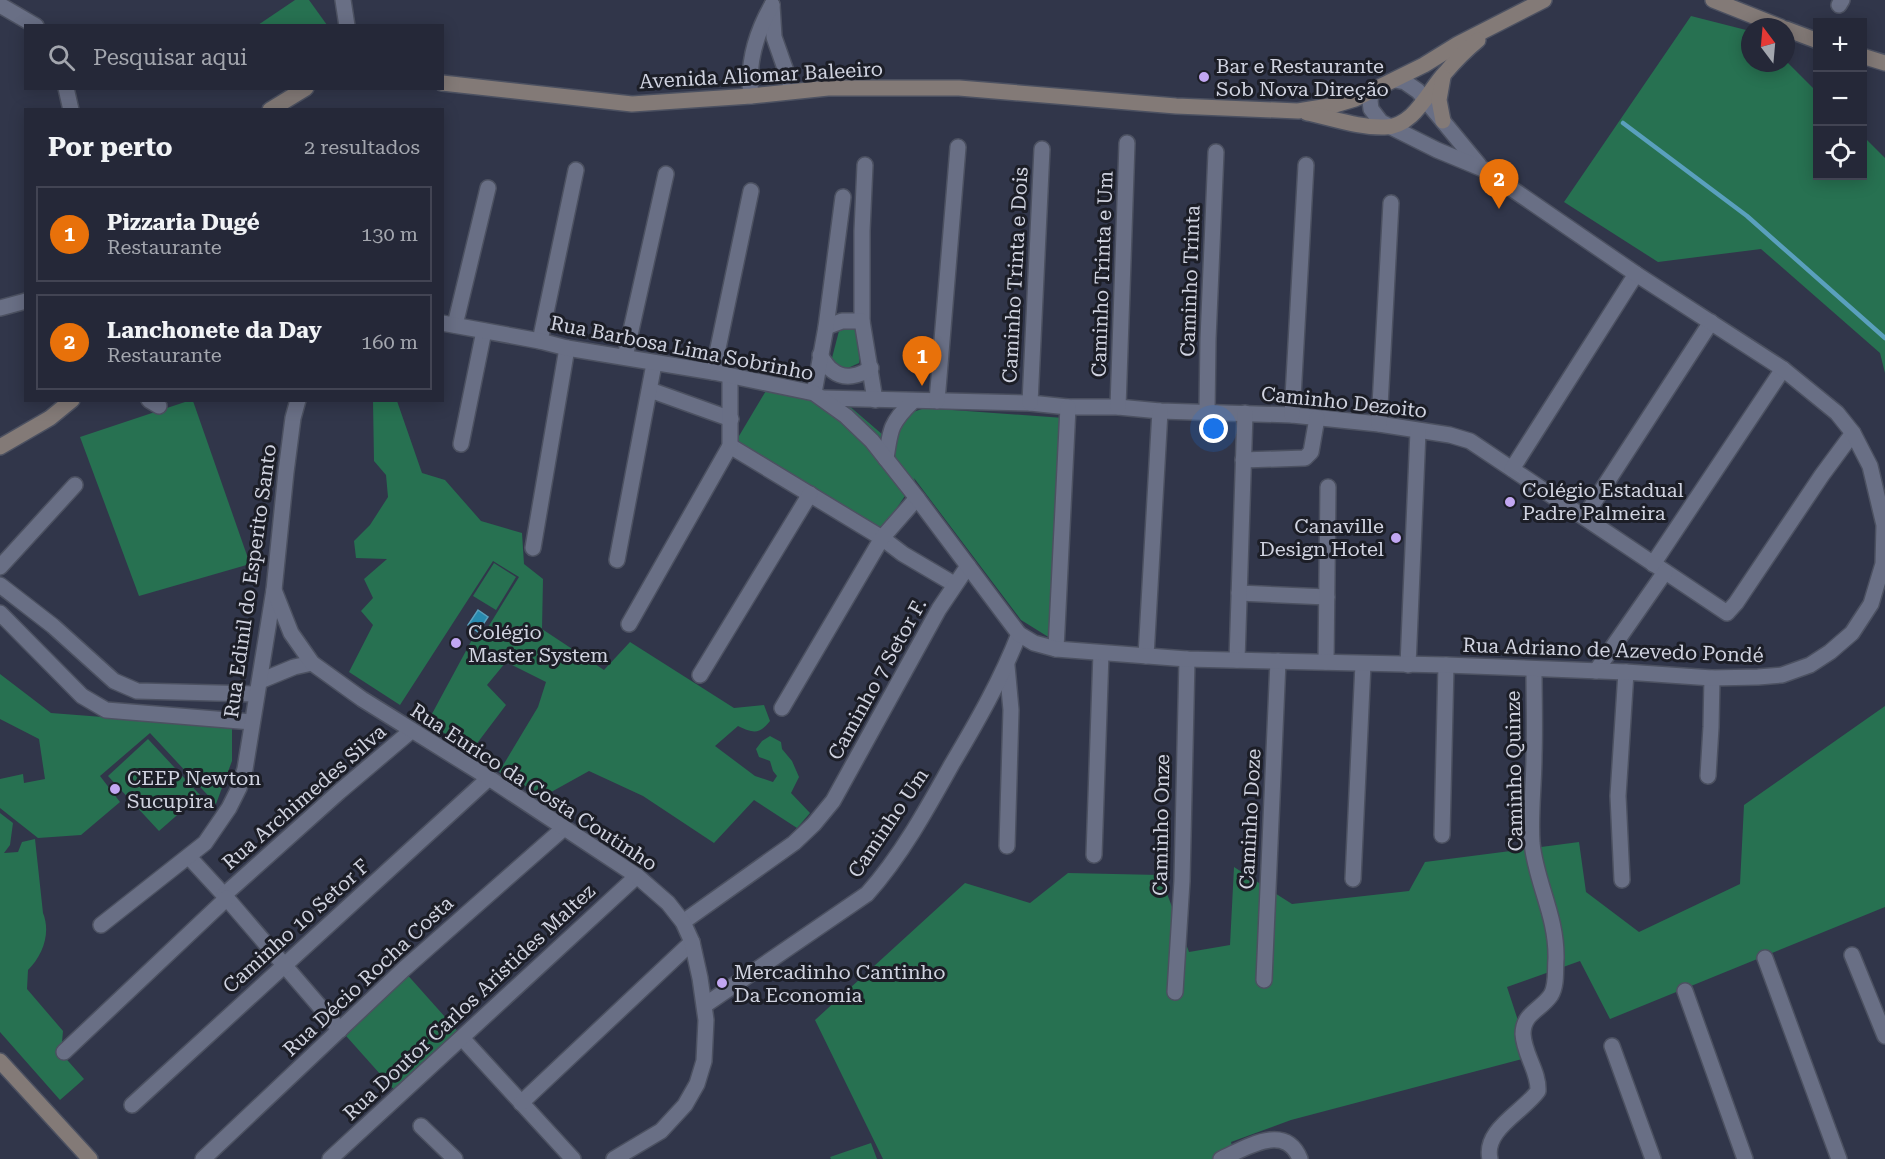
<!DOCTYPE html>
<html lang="pt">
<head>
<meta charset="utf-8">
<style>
  body { margin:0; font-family:"Roboto Serif",serif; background:#2d3040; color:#f1f3f6 }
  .controls { position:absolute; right:18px; top:18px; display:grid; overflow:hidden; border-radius:0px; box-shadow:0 3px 15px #0003 }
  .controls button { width:54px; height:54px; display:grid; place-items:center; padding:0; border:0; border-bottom:2px solid #424453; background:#252838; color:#f1f3f6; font:30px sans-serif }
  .compass { position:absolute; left:1741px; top:18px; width:54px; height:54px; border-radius:50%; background:#252838; box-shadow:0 3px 15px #0003; rotate:344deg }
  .you { position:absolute; left:1214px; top:429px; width:21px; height:21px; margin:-15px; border:4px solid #fff; border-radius:50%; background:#1a73e8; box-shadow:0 0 0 9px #1a73e833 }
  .badge { display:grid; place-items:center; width:39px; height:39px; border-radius:50%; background:#1a73e8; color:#fff; font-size:20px; font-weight:700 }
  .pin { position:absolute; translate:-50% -50px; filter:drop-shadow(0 2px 3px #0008) }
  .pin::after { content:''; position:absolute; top:32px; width:21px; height:18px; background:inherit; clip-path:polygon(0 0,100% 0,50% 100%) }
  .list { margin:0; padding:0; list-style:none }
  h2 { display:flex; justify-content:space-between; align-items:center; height:78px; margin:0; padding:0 24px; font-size:26px }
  h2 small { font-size:20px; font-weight:400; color:#a3a6ae }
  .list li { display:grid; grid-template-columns:39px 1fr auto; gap:18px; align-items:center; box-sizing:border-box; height:96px; margin:0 12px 12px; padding:0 12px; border:2px solid #424453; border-radius:0px }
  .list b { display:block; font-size:22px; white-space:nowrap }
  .list p { margin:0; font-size:20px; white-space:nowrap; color:#a3a6ae }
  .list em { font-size:20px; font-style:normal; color:#a3a6ae }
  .icon { flex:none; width:33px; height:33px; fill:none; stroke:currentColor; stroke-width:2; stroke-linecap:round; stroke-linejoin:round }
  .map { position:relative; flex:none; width:1885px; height:1159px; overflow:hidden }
  .search { position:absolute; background:#252838; box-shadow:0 3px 15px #0003; left:24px; top:24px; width:420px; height:66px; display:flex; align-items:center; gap:15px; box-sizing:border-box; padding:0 21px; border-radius:0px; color:#a3a6ae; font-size:22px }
  .panel { position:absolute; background:#252838; box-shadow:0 3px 15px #0003; left:24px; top:108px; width:420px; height:294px; border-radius:0px }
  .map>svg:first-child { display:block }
</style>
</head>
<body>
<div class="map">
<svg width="1885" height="1159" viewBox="0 0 1885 1159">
  <rect width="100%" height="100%" fill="#31364a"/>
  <!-- green -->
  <g fill="#277151">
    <polygon points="295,0 309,0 327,25 258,25"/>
    <polygon points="1691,16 1750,31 1750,63 1786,63 1786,61 1817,92 1818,176 1862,176 1863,136 1885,158 1885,373 1880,353 1761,249 1658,262 1564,202"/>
    <polygon points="851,325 862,332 859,363 848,368 839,367 832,358 840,327"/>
    <polygon points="770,384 833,392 883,435 907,414 925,408 1064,418 1050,638 1021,620 914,478 915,481 882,530 736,441"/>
    <polygon points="188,401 193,401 250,564 139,596 80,437"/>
    <path d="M373 401H397L422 473 445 480 481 521 522 533 524 564 543 579 542 629 604 670 630 642 734 708 764 705 770 721C759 735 753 733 738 726L715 746 755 776 773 782 777 776 773 771 770 761 759 757 756 749 762 741 770 736 781 742 782 749 792 761 799 777 791 793 810 813 797 828 754 800 714 843 643 796 589 771 544 796 499 772 538 707 546 682 506 662 487 685 506 705 472 750 427 723 474 636 482 637 519 577 493 561 400 705 349 672 373 625 361 611 373 598 364 579 387 559 356 558 354 541 370 525 388 497 386 475 374 461Z"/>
    <polygon points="494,563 516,577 496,610 473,596"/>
    <polygon points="0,674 51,713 232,727 232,761 216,804 150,733 100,776 120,802 81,835 38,838 0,808 0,779 23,774 24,783 45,779 39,739 0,719"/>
    <polygon points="1885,706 1885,907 1610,1019 1580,961 1507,987 1530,1057 1291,1120 1231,1142 1236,1159 883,1159 815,1020 965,883 1030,903 1068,873 1160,875 1189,952 1230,945 1234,867 1292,904 1409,891 1425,862 1579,842 1586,892 1639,932 1740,884 1744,805"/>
    <polygon points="148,739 200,795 159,831 108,776"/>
    <path d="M0 813 13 823 10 845 4 853 18 852 22 842 35 839 43 913C51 933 43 955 28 970L27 989 63 1031 61 1053 84 1079 60 1100 0 1032Z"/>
    <polygon points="404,971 462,1036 397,1093 339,1028"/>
    <polygon points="871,1143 877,1159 831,1159 830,1157"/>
  </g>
  <!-- water -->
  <polygon fill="#288aae" stroke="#5aa0bd" stroke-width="1.5" points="478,610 488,617 478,632 468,625"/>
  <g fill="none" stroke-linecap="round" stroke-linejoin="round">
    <!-- stream -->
    <polyline stroke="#5aa0bd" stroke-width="4.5" points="1623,123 1747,216 1885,338"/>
    <!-- minor casing -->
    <g stroke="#4c5161" stroke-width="18">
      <g id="minor">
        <polyline points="0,5 36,26"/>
        <polyline points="1839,5 1842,0"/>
        <polyline points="66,88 71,110"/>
        <polyline points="0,308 26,301"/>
        <polyline points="862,321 862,231 865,165"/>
        <polyline points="455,325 488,188"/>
        <polyline points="826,327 842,321 862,321 875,400"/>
        <polyline points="540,341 576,170"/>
        <path d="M820 355C823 360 828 368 833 371 844 380 860 376 871 368"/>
        <polyline points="625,357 666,174"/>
        <polyline points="713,372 751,191"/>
        <polyline points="650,390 731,419"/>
        <polyline points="814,393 826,327 843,197"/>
        <polyline points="823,398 1030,403 1068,407 1118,407 1160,411 1292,415 1379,424 1450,435 1470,441 1727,613 1736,603 1822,475 1853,433"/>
        <polyline points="149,400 159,406"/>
        <polyline points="937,401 958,147"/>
        <polyline points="1030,403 1042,149"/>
        <polyline points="1118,407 1127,143"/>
        <polyline points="1207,411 1208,339 1216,152"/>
        <polyline points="1292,415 1306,165"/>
        <polyline points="1379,424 1391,203"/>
        <polyline points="461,444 484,331"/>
        <polyline points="730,446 882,538 903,554 954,584"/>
        <path d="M886 459C890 429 891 422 913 401"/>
        <polyline points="1243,460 1305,458 1311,452 1317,418"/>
        <polyline points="1512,469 1636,274"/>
        <polyline points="1585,516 1711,322"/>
        <polyline points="533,548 567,348"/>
        <polyline points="617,560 654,364"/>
        <polyline points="1653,564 1783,369"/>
        <polyline points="0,567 75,485"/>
        <polyline points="0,585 53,626 114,681 137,691 256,694"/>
        <polyline points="1239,593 1327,597"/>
        <polyline points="0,613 82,696 106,710 252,722"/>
        <polyline points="629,624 730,446 730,376"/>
        <polyline points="1056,649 1068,407"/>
        <polyline points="1146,656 1160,411"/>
        <polyline points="1237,660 1245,413"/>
        <polyline points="1326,662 1328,487"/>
        <polyline points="1408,665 1418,431"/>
        <polyline points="1007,666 1011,710 1007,846"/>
        <polyline points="1596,671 1665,572"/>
        <polyline points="700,675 810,494"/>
        <polyline points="260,681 294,667 312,663"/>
        <polyline points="782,708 882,538 917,498"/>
        <polyline points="1708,776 1711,727 1712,678"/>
        <polyline points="1442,835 1446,665"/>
        <polyline points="1094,855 1101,653"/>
        <polyline points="189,857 224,895 340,1030"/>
        <polyline points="1353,879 1363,664"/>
        <polyline points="1622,880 1618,796 1626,672"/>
        <polyline points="224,895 339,792 411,731"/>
        <polyline points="683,922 794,843 814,824 833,801 939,609 968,566"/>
        <polyline points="101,925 205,843 229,808 239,788 245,769 274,590"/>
        <polyline points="1852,955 1885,1036"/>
        <polyline points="1765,958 1839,1159"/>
        <polyline points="1264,980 1278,661"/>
        <polyline points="1685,991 1745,1159"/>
        <polyline points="1175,992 1182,881 1187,659"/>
        <path d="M705 1005 867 894C901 856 927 809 952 764 977 722 1001 680 1019 634"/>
        <polyline points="462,1038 573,1159"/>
        <polyline points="1612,1046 1653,1159"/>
        <polyline points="64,1052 227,898"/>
        <polyline points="521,1103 692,942"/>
        <polyline points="132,1105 489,778"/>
        <polyline points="421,1126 455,1159"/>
        <polyline points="203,1159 404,969 564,828"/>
        <polyline points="330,1159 637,876"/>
        <path d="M1221 1159C1246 1148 1285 1122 1300 1159"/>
        <path d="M1490 1159C1483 1130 1523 1112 1538 1091 1539 1071 1524 1055 1523 1034 1523 1013 1541 1010 1551 995 1557 985 1555 970 1556 959 1557 916 1536 883 1532 843 1530 814 1534 784 1534 756 1535 727 1534 698 1534 669"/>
      </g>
    </g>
    <!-- tertiary casing -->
    <g stroke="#4c5161" stroke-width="18">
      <g id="tertiary">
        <polyline points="343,0 347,26"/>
        <polyline points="772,5 774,37 793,91"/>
        <polyline points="1395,80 1405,82 1418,91 1479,165"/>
        <path d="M751 96C747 64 756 33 772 5"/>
        <polyline points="442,323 540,341 567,348 713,372 814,393 846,416 872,441 917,498 1019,634 1034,643 1056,649 1187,659 1446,665 1626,672 1712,678 1758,677 1782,675 1810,665 1830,652 1852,633 1871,604 1883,564 1884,525 1870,466 1853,433 1837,413 1783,369 1636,274 1483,169 1437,150 1381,122 1371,109 1370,101 1372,90"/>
        <polyline points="298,400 293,418 286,472 274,590 291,633 312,663 362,699 489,778 637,876 668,903 683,922 692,942 700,978 706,1020 704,1061 697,1084 685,1105 661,1131 614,1159"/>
      </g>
    </g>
    <!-- secondary casing -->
    <g stroke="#4c5161" stroke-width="18">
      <g id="secondary">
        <polyline points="1713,0 1781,27"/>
        <polyline points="1786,29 1818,41"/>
        <polyline points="1862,56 1885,63"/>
        <polyline points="442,83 632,104 751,96 828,88 959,88 1176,106 1298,111 1335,105 1355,99 1424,65 1458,44 1544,0"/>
        <polyline points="270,110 306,88"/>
        <path d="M1307 113C1332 118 1359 128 1385 127 1414 127 1428 91 1445 73 1455 61 1466 50 1478 40"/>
        <polyline points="1443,121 1439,100 1443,77"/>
        <polyline points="0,447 50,418 72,400"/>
        <polyline points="0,1061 90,1159"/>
      </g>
    </g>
    <!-- minor -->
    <use href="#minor" stroke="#696f85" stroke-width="15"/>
    <!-- tertiary -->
    <use href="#tertiary" stroke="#696f85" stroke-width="15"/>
    <!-- secondary -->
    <use href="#secondary" stroke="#837a77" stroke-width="15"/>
  </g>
  <!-- markers -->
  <g fill="#c2a7f2" stroke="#1c1e27" stroke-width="2">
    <circle cx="1204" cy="77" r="6"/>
    <circle cx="1510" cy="502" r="6"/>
    <circle cx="1396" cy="538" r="6"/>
    <circle cx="456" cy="643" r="6"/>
    <circle cx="115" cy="789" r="6"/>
    <circle cx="722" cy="983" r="6"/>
  </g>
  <g text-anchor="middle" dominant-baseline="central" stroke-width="6" stroke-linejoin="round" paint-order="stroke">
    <!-- poi labels -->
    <g font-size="20" fill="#d0d3e0" stroke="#1c1e27" text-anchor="start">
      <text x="1216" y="66">Bar e Restaurante<tspan x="1216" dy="23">Sob Nova Direção</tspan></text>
      <text x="1522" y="490">Colégio Estadual<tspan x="1522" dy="23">Padre Palmeira</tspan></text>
      <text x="1384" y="526" text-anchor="end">Canaville<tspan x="1384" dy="23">Design Hotel</tspan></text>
      <text x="468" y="632">Colégio<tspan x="468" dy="23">Master System</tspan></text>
      <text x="127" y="778">CEEP Newton<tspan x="127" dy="23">Sucupira</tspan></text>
      <text x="734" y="972">Mercadinho Cantinho<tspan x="734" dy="23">Da Economia</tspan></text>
    </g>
    <!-- street labels -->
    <g font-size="20" fill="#d0d3e0" stroke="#1c1e27">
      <text transform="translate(761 75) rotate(-3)">Avenida Aliomar Baleeiro</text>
      <text transform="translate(1102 274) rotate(-88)">Caminho Trinta e Um</text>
      <text transform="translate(1015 275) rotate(-87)">Caminho Trinta e Dois</text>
      <text transform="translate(1190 281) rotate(-88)">Caminho Trinta</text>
      <text transform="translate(682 348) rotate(11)">Rua Barbosa Lima Sobrinho</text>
      <text transform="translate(1344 402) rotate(6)">Caminho Dezoito</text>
      <text transform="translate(250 581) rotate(-82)">Rua Edinil do Esperito Santo</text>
      <text transform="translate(1613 650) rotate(2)">Rua Adriano de Azevedo Pondé</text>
      <text transform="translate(877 679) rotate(-61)">Caminho 7 Setor F.</text>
      <text transform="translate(1514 771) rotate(-91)">Caminho Quinze</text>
      <text transform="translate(534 787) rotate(33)">Rua Eurico da Costa Coutinho</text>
      <text transform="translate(304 797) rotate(-41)">Rua Archimedes Silva</text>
      <text transform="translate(1250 819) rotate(-87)">Caminho Doze</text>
      <text transform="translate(888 823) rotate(-56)">Caminho Um</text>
      <text transform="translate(1161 825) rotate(-89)">Caminho Onze</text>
      <text transform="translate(296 926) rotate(-42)">Caminho 10 Setor F</text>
      <text transform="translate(368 976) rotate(-43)">Rua Décio Rocha Costa</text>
      <text transform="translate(469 1002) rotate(-43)">Rua Doutor Carlos Aristides Maltez</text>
    </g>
  </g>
</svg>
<div class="controls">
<button>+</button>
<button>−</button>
<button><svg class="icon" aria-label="locate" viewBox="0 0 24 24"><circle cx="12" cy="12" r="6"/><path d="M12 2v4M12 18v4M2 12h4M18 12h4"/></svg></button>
</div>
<svg class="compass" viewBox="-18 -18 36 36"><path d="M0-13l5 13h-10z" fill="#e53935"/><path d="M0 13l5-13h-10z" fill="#a3a6ae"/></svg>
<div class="you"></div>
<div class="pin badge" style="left:922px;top:386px;background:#e8710a">1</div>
<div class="pin badge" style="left:1499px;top:209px;background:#e8710a">2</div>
<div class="search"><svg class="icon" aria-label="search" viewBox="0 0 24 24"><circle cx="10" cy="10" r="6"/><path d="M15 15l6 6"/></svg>Pesquisar aqui</div>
<section class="panel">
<h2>Por perto<small>2 resultados</small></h2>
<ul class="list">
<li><span class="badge" style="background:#e8710a">1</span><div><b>Pizzaria Dugé</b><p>Restaurante</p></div><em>130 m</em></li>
<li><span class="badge" style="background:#e8710a">2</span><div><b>Lanchonete da Day</b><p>Restaurante</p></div><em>160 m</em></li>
</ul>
</section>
</div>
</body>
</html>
